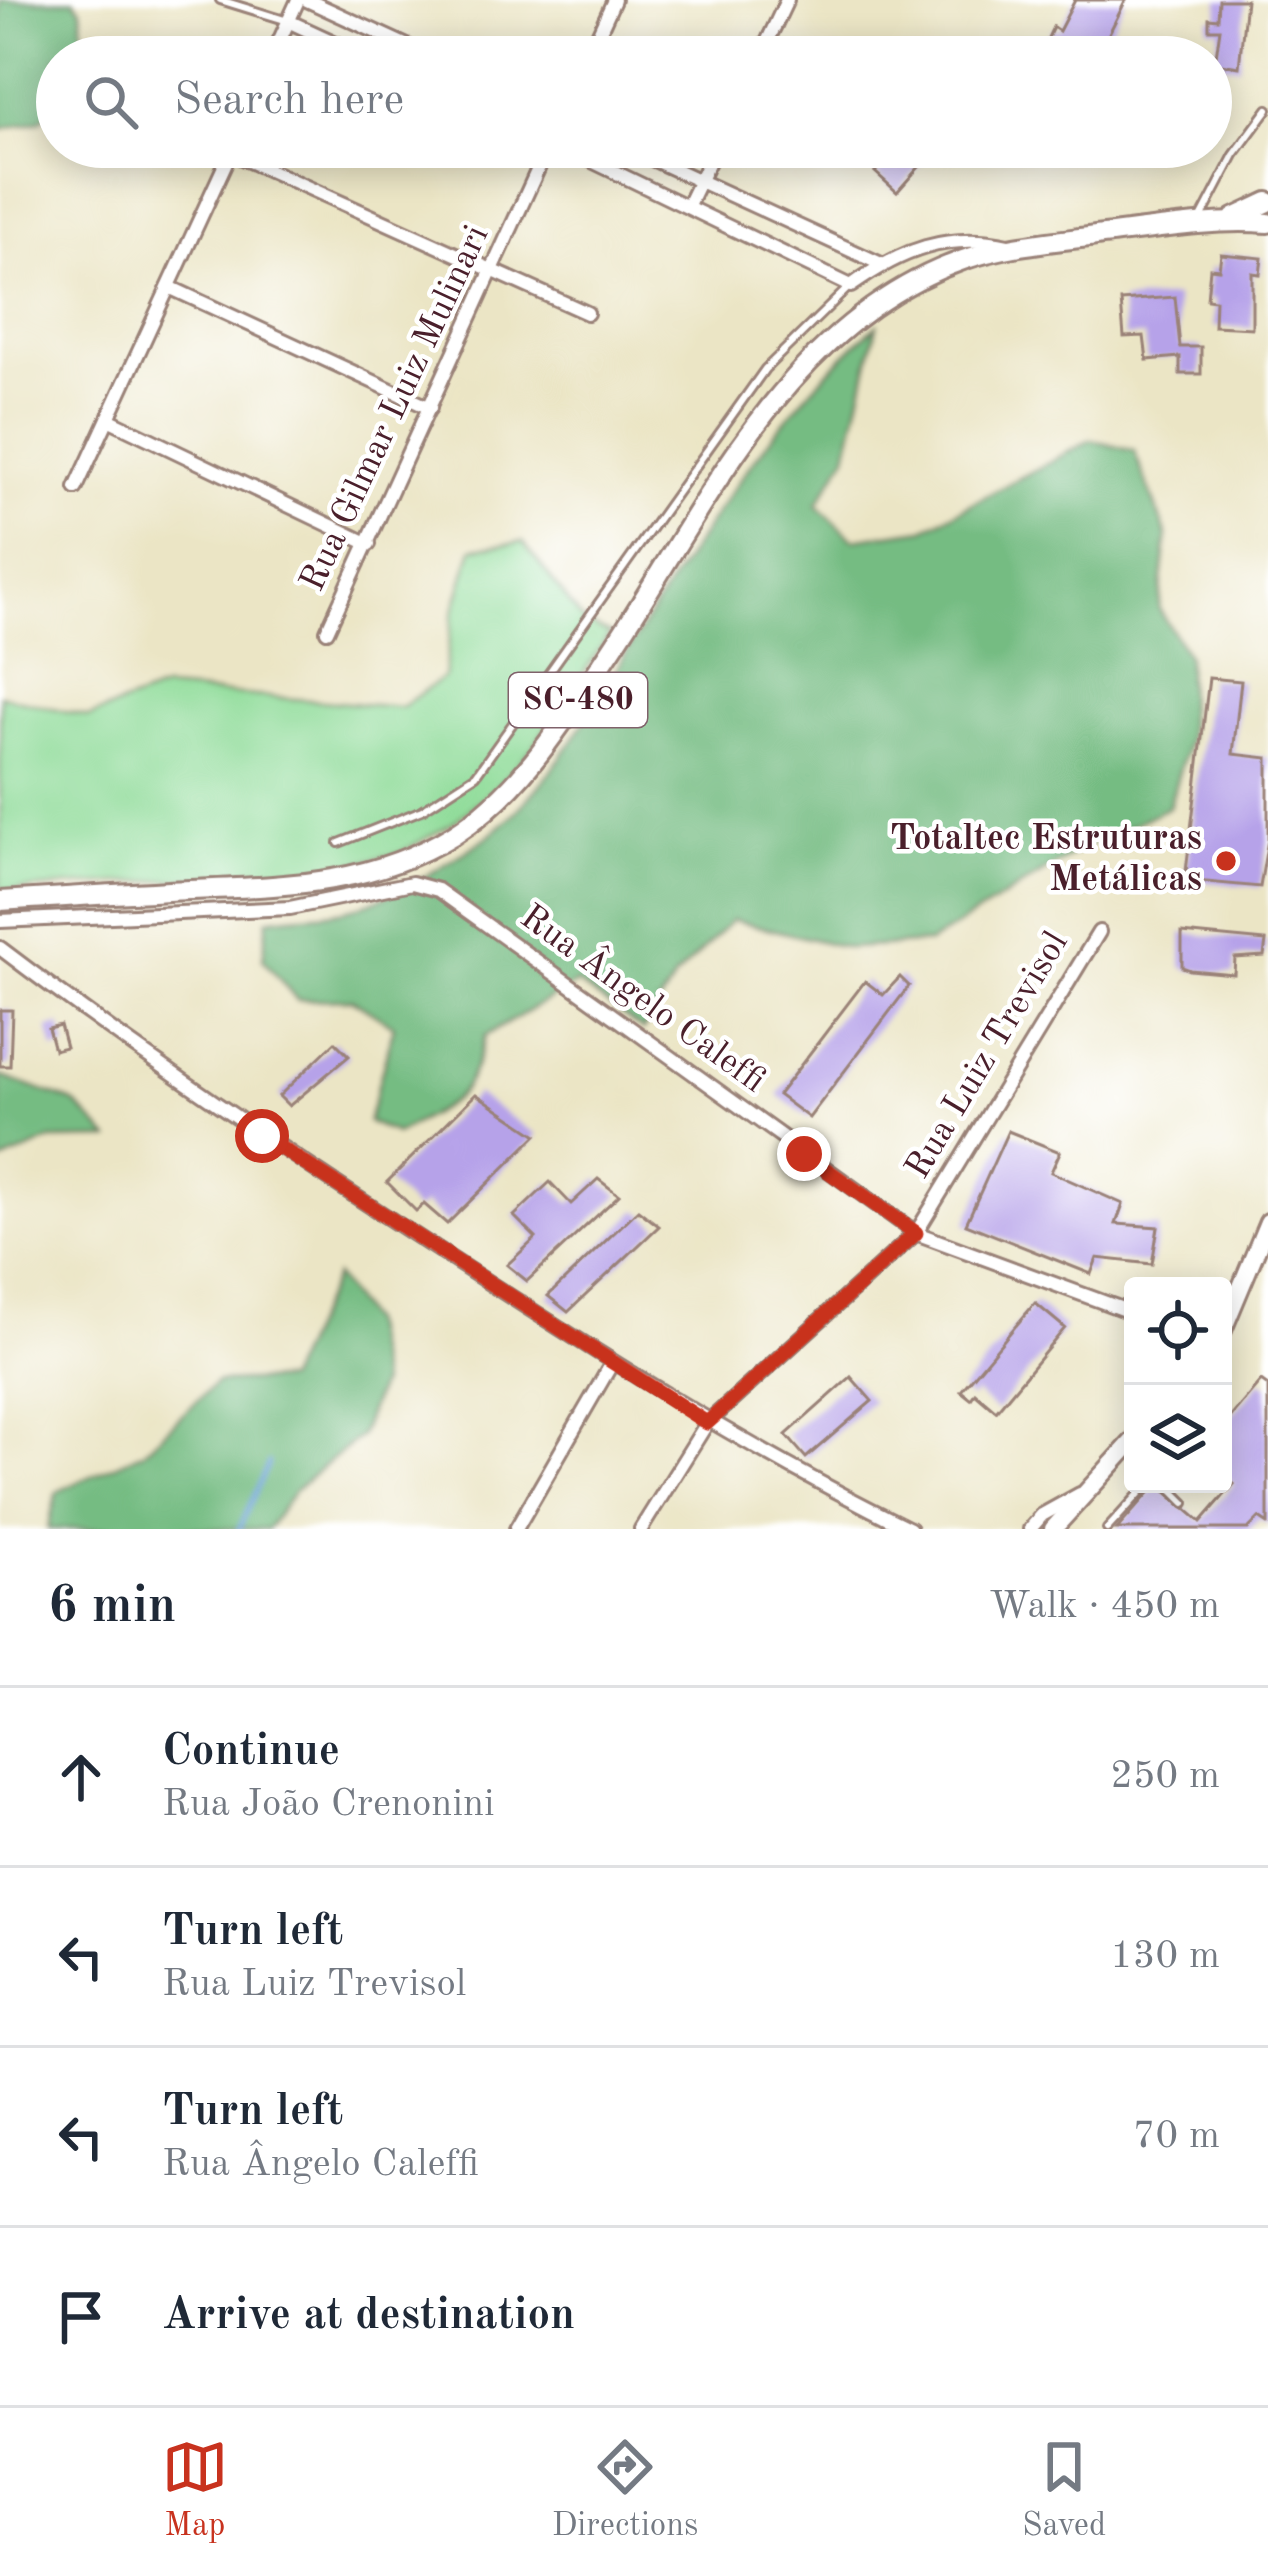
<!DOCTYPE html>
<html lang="en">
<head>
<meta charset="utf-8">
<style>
  body { margin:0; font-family:"Old Standard TT",serif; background:#f2f2f3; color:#1f2937 }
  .controls { position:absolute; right:36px; bottom:36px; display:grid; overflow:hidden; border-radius:12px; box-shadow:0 6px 30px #0003 }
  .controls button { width:108px; height:108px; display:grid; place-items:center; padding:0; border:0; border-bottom:3px solid #e0e1e3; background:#fff; color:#1f2937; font:60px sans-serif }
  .stop { position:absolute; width:36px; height:36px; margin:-27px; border:9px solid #c8321e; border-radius:50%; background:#fff }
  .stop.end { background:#c8321e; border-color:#fff; box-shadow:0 3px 12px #0008 }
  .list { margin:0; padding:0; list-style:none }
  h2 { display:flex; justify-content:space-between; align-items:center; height:156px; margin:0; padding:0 48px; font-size:51px }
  h2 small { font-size:39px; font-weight:400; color:#747a83 }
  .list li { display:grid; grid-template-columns:78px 1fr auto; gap:36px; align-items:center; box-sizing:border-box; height:180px; padding:0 48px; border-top:3px solid #e0e1e3 }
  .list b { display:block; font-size:45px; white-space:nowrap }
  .list p { margin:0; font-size:39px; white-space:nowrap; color:#747a83 }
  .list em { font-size:39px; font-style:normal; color:#747a83 }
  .icon { flex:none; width:66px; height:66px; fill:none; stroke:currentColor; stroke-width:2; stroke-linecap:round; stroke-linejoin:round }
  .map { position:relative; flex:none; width:1268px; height:1529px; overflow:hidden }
  .search { position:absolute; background:#fff; box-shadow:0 6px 30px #0003; left:36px; right:36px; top:36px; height:132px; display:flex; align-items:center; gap:30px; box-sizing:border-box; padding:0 42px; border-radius:66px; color:#747a83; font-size:45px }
  .sheet { height:876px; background:#fff }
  nav { display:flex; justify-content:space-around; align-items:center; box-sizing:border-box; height:168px; border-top:3px solid #e0e1e3; background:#fff; font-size:33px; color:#747a83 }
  nav a { display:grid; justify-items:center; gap:6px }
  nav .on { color:#c8321e }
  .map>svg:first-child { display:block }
</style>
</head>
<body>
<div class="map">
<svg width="1268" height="1529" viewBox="0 0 1268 1529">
  <rect width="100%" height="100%" fill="#fff"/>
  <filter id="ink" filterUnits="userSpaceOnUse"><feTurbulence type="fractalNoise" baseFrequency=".00833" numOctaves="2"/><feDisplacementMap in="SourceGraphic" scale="24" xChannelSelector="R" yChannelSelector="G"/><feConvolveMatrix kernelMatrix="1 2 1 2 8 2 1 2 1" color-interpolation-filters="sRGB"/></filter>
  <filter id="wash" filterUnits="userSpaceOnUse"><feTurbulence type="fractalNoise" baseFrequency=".004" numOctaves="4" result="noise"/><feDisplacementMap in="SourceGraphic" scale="48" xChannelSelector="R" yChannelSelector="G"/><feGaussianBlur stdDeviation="2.7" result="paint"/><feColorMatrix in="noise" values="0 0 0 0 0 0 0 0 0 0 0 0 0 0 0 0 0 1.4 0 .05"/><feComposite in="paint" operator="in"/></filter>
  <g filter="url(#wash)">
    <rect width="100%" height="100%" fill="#ebe5c5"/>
    <!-- green -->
    <polygon fill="#90dc9a" stroke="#6d7e62" stroke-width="3" points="523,542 583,621 610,634 531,750 499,784 455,822 400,853 326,870 0,891 0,695 89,717 163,689 401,707 444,677 453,613 473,548"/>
    <!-- forest -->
    <g fill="#74bc82" stroke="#5f6e56" stroke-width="3">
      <polygon points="0,0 74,0 81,9 85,57 57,57 57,105 39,121 0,129"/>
      <path d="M877 325 847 455 817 505 853 539 924 529 1091 440 1134 451 1167 536 1159 609 1187 655 1188 740 1169 807 1085 847 929 943 849 948 732 920 675 978 643 1030 577 983 485 1036C465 1106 457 1098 396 1134L368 1122 394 1026 351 999 297 1000 263 959 268 919C292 914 317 916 340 911 385 902 433 873 471 848 546 801 592 707 638 634 707 524 778 411 877 325Z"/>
      <polygon points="0,1076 74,1102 110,1139 51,1140 0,1163"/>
      <polygon points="335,1276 368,1322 380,1383 360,1436 295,1490 267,1529 48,1529 57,1492 143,1452 217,1382 286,1380"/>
    </g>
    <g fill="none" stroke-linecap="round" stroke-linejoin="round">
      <!-- stream -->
      <polyline stroke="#6ba1d8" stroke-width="4.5" points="239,1529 269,1462"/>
    </g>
    <g id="blocks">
      <!-- building -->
      <g fill="#b6a2e9">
        <polygon points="1075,0 1126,0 1097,57 1039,57 1053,27 1059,31"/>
        <polygon points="1219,0 1246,0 1239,67 1215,63 1220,29 1209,29 1209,18 1218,19"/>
        <polygon points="897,147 916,147 928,157 897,192 875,172"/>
        <polygon points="1221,254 1262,258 1260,274 1252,273 1252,328 1214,326 1215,300 1207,299 1210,268 1219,269"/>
        <polygon points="1175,297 1180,347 1201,347 1201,374 1180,374 1180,357 1147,360 1144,336 1124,337 1121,301"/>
        <polygon points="1209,678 1241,681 1233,754 1268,758 1268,839 1260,887 1185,880"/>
        <polygon points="1182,933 1266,941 1264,956 1235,958 1234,974 1190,970 1182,967"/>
        <polygon points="900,977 909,986 809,1118 778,1095 865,981 883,995"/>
        <polygon points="0,1010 12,1010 10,1066 0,1066"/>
        <polygon points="60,1025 66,1047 54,1050 48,1028"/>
        <polygon points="335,1042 349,1056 289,1106 279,1096"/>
        <polygon points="476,1094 537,1135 447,1224 424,1204 416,1211 387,1182"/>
        <polygon points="1008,1131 1060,1152 1051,1172 1123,1204 1116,1224 1158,1227 1152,1264 1097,1258 1091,1274 966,1224"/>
        <polygon points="598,1179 619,1195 527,1281 507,1265 536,1238 514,1216 550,1182 571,1204"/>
        <polygon points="638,1210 659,1226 568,1312 548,1296"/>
        <polygon points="1035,1303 1065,1328 996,1411 975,1393 971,1399 961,1391"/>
        <polygon points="851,1377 872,1401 806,1458 786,1435"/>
        <polygon points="1261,1381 1268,1386 1268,1524 1259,1518 1248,1529 1117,1529 1157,1484 1201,1522 1234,1484 1223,1474 1223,1426"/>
      </g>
    </g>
  </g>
  <g filter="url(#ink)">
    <use href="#blocks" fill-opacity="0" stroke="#9a8278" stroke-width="3"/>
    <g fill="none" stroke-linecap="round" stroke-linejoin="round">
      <!-- lane casing -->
      <g stroke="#9a8278" stroke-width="12">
        <g id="lane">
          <polyline points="220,0 288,21"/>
          <polyline points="1201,218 1234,155 1268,109"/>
          <polyline points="339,843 422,810 476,775 765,369 848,288"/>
          <polyline points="1166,1484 1185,1503"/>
          <polyline points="1107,1529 1148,1484"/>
        </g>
      </g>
      <!-- street casing -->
      <g stroke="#9a8278" stroke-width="18">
        <g id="street">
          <polyline points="307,0 431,57"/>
          <polyline points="288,21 366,57"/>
          <polyline points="272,57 298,0"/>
          <polyline points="588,57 614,0"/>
          <polyline points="760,57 787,0"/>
          <path d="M563 147 851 286C901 250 947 232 1009 245"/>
          <polyline points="626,147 881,264"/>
          <polyline points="231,153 587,313"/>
          <polyline points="688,205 716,147"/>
          <polyline points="169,287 430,408"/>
          <polyline points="108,419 369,544"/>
          <polyline points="76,488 233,147"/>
          <polyline points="327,631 548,147"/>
          <polyline points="0,921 290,908 412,883 438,890 916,1233 1133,1313"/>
          <path d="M0 948C142 1056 291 1155 441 1252 594 1351 745 1448 910 1529"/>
          <polyline points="516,1529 612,1363"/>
          <polyline points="641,1529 707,1423 916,1233 1099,932"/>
          <polyline points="1030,1529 1042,1515 1080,1494"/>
        </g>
      </g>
      <!-- secondary casing -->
      <g stroke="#9a8278" stroke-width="22">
        <g id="secondary">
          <polyline points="1223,1330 1268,1222"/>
          <polyline points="1053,1529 1133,1441"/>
        </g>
      </g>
      <!-- primary casing -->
      <g stroke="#9a8278" stroke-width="24">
        <g id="primary">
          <polyline points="1234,218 1268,202"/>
          <path d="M0 901C63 897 127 893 190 890 284 886 370 886 453 835 522 792 567 716 611 650 707 506 786 322 963 260 1006 245 1051 242 1096 236 1154 229 1210 219 1268 223"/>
        </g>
      </g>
      <!-- lane -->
      <use href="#lane" stroke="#fff" stroke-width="6"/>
      <!-- street -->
      <use href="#street" stroke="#fff" stroke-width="12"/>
      <!-- secondary -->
      <use href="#secondary" stroke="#fff" stroke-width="16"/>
      <!-- primary -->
      <use href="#primary" stroke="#fff" stroke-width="18"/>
    </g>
  </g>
  <g fill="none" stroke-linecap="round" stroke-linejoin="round" filter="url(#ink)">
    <!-- route -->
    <polyline stroke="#c8321e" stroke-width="15" points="262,1136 707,1423 916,1233 804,1154"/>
  </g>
  <!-- markers -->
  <circle fill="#c8321e" stroke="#fff" stroke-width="4.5" cx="1226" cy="861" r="12"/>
  <g text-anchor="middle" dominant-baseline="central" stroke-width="9" stroke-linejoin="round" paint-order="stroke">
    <!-- shield labels -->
    <rect fill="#fff" stroke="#80626b" stroke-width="3" x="509" y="673" width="138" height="54" rx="9"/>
    <g font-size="33" font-weight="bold" fill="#4a1f2b">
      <text x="578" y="700">SC-480</text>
    </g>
    <!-- street labels -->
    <g font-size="36" fill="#4a1f2b" stroke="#fff">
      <text transform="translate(396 409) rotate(-65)">Rua Gilmar Luiz Mulinari</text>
      <text transform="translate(642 1000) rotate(36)">Rua Ângelo Caleffi</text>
      <text transform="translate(988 1056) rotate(-59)">Rua Luiz Trevisol</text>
    </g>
    <!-- poi labels -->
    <g font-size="36" font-weight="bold" fill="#4a1f2b" stroke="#fff" text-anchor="end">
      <text x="1202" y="840">Totaltec Estruturas<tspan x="1202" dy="41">Metálicas</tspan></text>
    </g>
  </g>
</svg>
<div class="controls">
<button><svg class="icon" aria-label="locate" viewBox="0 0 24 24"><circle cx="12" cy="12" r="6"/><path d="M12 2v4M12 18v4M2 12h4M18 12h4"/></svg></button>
<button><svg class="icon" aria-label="layers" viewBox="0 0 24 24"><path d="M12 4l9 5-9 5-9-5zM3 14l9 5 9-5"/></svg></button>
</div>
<div class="stop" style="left:262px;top:1136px"></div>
<div class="stop end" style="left:804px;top:1154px"></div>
<div class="search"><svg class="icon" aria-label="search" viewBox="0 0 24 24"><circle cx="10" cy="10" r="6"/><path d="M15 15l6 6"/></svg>Search here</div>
</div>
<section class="sheet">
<h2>6 min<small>Walk · 450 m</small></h2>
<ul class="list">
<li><svg class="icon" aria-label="ahead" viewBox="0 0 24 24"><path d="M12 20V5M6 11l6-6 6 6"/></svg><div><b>Continue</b><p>Rua João Crenonini</p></div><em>250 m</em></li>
<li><svg class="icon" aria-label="left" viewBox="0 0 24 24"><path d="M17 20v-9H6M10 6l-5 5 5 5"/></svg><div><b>Turn left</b><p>Rua Luiz Trevisol</p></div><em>130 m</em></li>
<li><svg class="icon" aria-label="left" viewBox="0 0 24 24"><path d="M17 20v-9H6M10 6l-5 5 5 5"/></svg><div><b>Turn left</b><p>Rua Ângelo Caleffi</p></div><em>70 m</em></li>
<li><svg class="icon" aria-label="arrive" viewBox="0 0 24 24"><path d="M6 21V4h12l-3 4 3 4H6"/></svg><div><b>Arrive at destination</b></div></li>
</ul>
</section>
<nav>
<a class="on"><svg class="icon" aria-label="map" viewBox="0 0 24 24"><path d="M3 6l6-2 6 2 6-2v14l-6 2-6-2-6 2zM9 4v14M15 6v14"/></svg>Map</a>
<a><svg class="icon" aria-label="directions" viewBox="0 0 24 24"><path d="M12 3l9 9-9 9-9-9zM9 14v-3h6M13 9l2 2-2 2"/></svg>Directions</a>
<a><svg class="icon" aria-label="saved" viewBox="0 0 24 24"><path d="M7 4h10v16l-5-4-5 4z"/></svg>Saved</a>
</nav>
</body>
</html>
